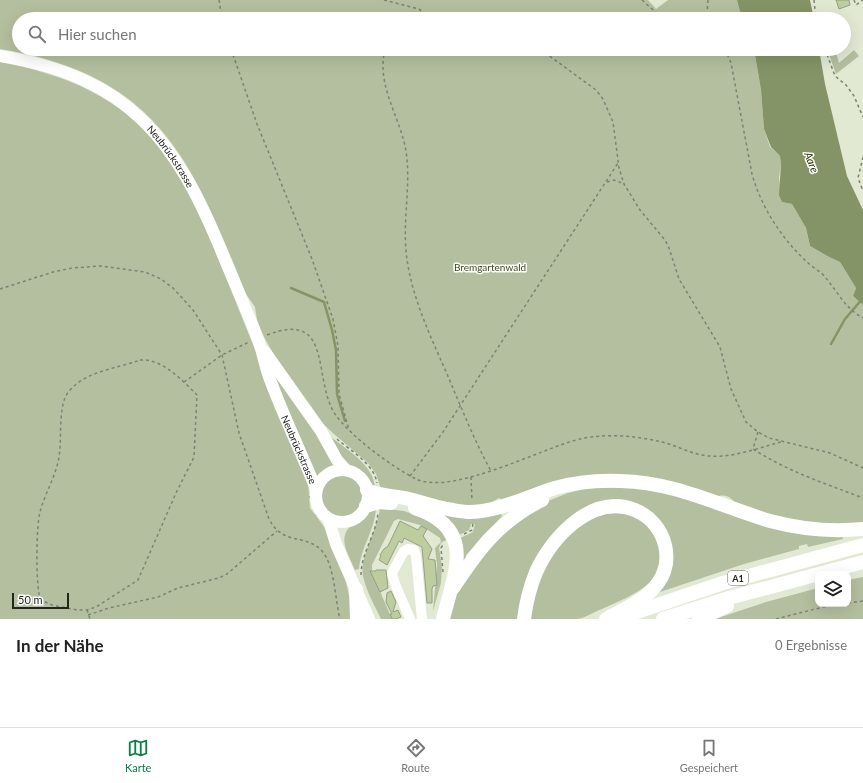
<!DOCTYPE html>
<html lang="de">
<head>
<meta charset="utf-8">
<style>
  body { margin:0; font-family:Lato,sans-serif; background:#f6f6f6; color:#222 }
  .controls { position:absolute; right:12px; bottom:12px; display:grid; overflow:hidden; border-radius:8px; box-shadow:0 4px 16px #0002 }
  .controls button { width:36px; height:36px; display:grid; place-items:center; padding:0; border:0; border-bottom:1px solid #e0e0e0; background:#fff; color:#222; font:20px sans-serif }
  .scale { position:absolute; left:12px; bottom:10px; width:57px; box-sizing:border-box; padding-left:4px; border:2px solid #23261e; border-top:0; font-size:11px; line-height:14px; white-space:nowrap; color:#23261e; -webkit-text-stroke:3px #fff; paint-order:stroke }
  .list { margin:0; padding:0; list-style:none }
  h2 { display:flex; justify-content:space-between; align-items:center; height:52px; margin:0; padding:0 16px; font-size:17px }
  h2 small { font-size:13px; font-weight:400; color:#767676 }
  .icon { flex:none; width:22px; height:22px; fill:none; stroke:currentColor; stroke-width:2; stroke-linecap:round; stroke-linejoin:round }
  .map { position:relative; flex:none; width:863px; height:619px; overflow:hidden }
  .search { position:absolute; background:#fff; box-shadow:0 4px 16px #0002; left:12px; right:12px; top:12px; height:44px; display:flex; align-items:center; gap:10px; box-sizing:border-box; padding:0 14px; border-radius:22px; color:#767676; font-size:15px }
  .sheet { height:108px; background:#fff }
  nav { display:flex; justify-content:space-around; align-items:center; box-sizing:border-box; height:56px; border-top:1px solid #e0e0e0; background:#fff; font-size:11px; color:#767676 }
  nav a { display:grid; justify-items:center; gap:2px }
  nav .on { color:#0b8043 }
  .map>svg:first-child { display:block }
</style>
</head>
<body>
<div class="map">
<svg width="863" height="619" viewBox="0 0 863 619">
  <rect width="100%" height="100%" fill="#e1e9d3"/>
  <!-- green -->
  <g fill="#b4bf9f">
    <path d="M0 0H648L656 9 668 0H737L742 19H19V49H754L761 90 764 129 770 147 780 156 781 164 779 178 782 202 792 204 806 228 810 246 829 257 840 262 856 288 853 296 863 305V526L805 524 737 505C732 498 725 493 717 497L651 477 615 474 505 501 499 498 487 505 456 506 455 503 448 502 446 504 381 489 376 474 368 463 334 434 318 419 281 368 263 335 257 320 255 307 246 294C192 160 158 75 0 49Z"/>
    <polygon points="827,49 835,49 839,63 854,50 859,56 836,74"/>
    <path d="M0 62C67 75 119 96 162 150 185 178 199 213 213 245L308 482 310 508 325 528 343 568 354 619H0Z"/>
    <polygon points="274,373 336,463 334,467 325,471 319,477 314,478"/>
    <path d="M331 437C347 450 374 465 375 488L360 472 345 463Z"/>
    <circle cx="342" cy="496" r="20"/>
    <polygon points="640,487 842,536 843,539 808,547 807,544 799,546 799,549 744,564 657,593 669,548 628,504 564,528 521,619 448,619 456,594 482,551 543,503 568,493 589,488"/>
    <path d="M376 508C375 530 361 547 359 569L355 570C346 549 335 535 358 520 366 515 366 511 376 508Z"/>
    <path d="M380 508 404 511 424 518 440 529 446 540 441 543 439 548 442 567 441 583 433 611 437 565 435 548 441 542 440 538 420 525 398 519 394 521 372 565V573L392 619H381C375 606 366 591 363 576 359 557 378 529 380 508Z"/>
    <polygon points="432,510 500,512 502,516 466,555 466,561 461,570 458,539 473,532 475,524 471,524 469,530 457,536"/>
    <path d="M624 513C644 521 653 527 659 548 670 583 626 598 602 609 594 612 585 618 577 619 562 619 545 619 530 619 536 578 558 531 600 515 607 513 617 513 624 513Z"/>
    <polygon points="863,577 863,619 715,619 766,602 818,588 818,604 848,604 848,580"/>
  </g>
  <!-- water -->
  <g fill="#859466">
    <polygon points="737,0 810,0 814,19 742,19"/>
    <polygon points="754,49 819,49 825,84 847,176 863,210 863,305 853,296 856,288 840,262 829,257 810,246 806,228 792,204 782,202 779,195 781,164 780,156 771,147 764,129 761,90"/>
  </g>
  <g fill="none" stroke-linecap="round" stroke-linejoin="round">
    <!-- stream -->
    <g stroke="#859466" stroke-width="2.5">
      <polyline points="291,288 324,302 332,330 336,350 337,394 345,421"/>
      <polyline points="831,344 845,319 863,298"/>
    </g>
  </g>
  <!-- building -->
  <g fill="#bdcd9d" stroke="#969d89">
    <polygon points="836,0 849,0 850,5 839,9"/>
    <polygon points="400,521 418,530 421,526 427,529 423,536 432,549 428,559 435,560 437,585 433,586 432,589 432,603 427,603 422,547 404,538 402,543 399,541 387,565 379,560 381,556 380,555 384,549 388,546"/>
    <polygon points="376,570 386,570 388,588 380,592 370,571 376,571"/>
    <polygon points="391,591 396,602 393,612 398,610 401,617 396,619 392,619 390,614 392,614 386,602 387,593"/>
  </g>
  <g fill="none" stroke-linecap="round" stroke-linejoin="round">
    <!-- path -->
    <g stroke="#7d8273" stroke-width="1.5" stroke-dasharray="3 3" stroke-linecap="butt">
      <polyline points="219,0 222,19"/>
      <polyline points="384,0 419,9 430,19"/>
      <polyline points="642,0 663,19"/>
      <polyline points="708,0 707,14 710,19"/>
      <polyline points="814,0 816,19"/>
      <polyline points="854,0 856,5 863,0"/>
      <polyline points="676,19 676,17 680,19"/>
      <polyline points="231,49 257,124 312,259 333,319 338,346 339,394 349,430"/>
      <path d="M385 49C376 86 400 116 406 151 411 184 403 218 406 251 410 294 430 335 447 374 461 407 474 440 491 471"/>
      <polyline points="540,49 596,90 603,99 613,122 619,168 624,184 640,210 665,240 669,248 679,279 720,347 731,389 746,422 758,432 769,438 830,453 863,468"/>
      <path d="M725 49 731 63 752 174C761 207 782 239 807 262 812 267 819 270 824 276 837 290 844 308 863 318"/>
      <polyline points="825,49 835,76 846,85 854,96 863,117"/>
      <polyline points="863,157 858,178 863,191"/>
      <polyline points="607,182 614,180 622,183"/>
      <path d="M0 289 53 272 72 268 101 266 145 272 161 279 173 288 193 310 222 355 239 433 269 519C284 547 306 533 322 551 335 566 335 600 340 619"/>
      <path d="M267 335C334 309 312 379 335 414 350 436 392 467 416 479 452 496 542 448 580 439 606 433 637 436 662 442 678 446 693 455 709 456 733 458 758 448 781 442"/>
      <path d="M140 360C162 358 183 381 197 395L194 457 176 493 138 580 96 607 87 610H77L52 605 43 601 39 594C36 576 36 529 40 512 45 493 56 476 59 457 62 440 58 408 67 394 83 371 116 369 140 360Z"/>
      <polyline points="184,382 222,355 249,342"/>
      <path d="M758 432 753 449C789 472 824 483 863 498"/>
      <path d="M337 439C351 451 374 464 377 483"/>
      <polyline points="410,476 443,432 618,163"/>
      <polyline points="471,477 472,501"/>
      <polyline points="310,496 315,512 319,518"/>
      <polyline points="464,534 472,530 473,523"/>
      <polyline points="443,572 441,548 444,543"/>
      <path d="M361 575C361 553 376 535 378 513"/>
      <polyline points="848,603 863,601"/>
      <polyline points="87,610 90,619"/>
      <polyline points="88,615 109,608 158,597 178,588 219,578 227,574 277,531"/>
      <polyline points="776,619 835,604"/>
    </g>
    <!-- minor -->
    <polyline stroke="#fff" stroke-width="10" points="410,619 395,584 392,573 404,551 408,549 414,550 416,556 422,619"/>
    <!-- major -->
    <g stroke="#fff" stroke-width="12">
      <path id="s1" d="M0 56C130 77 176 140 223 255 235 284 248 313 259 342 263 354 265 366 269 377 283 415 301 452 316 489"/>
      <polyline points="265,352 321,431 337,460 346,470"/>
      <circle cx="342" cy="496" r="26"/>
      <polyline points="328,518 336,544 369,619"/>
    </g>
    <!-- highway -->
    <g stroke="#fff" stroke-width="14">
      <path d="M367 490C380 497 395 495 409 499 429 504 447 511 468 512 498 512 526 497 555 488 576 482 599 480 621 481 674 482 720 506 770 521 800 529 832 532 863 529"/>
      <polyline points="366,506 378,502 391,503"/>
      <path d="M415 508C478 529 454 573 443 619"/>
      <path d="M453 588C478 550 499 521 542 500"/>
      <polyline points="356,589 357,619"/>
      <polyline points="628,615 723,583 863,545"/>
      <path d="M524 619C526 603 530 587 536 572 552 537 592 493 635 510 650 516 661 529 665 545 668 558 666 572 658 583 646 600 624 609 606 619"/>
      <polyline points="663,619 729,598 863,562"/>
      <polyline points="699,619 727,606"/>
    </g>
  </g>
  <g text-anchor="middle" dominant-baseline="central" stroke-width="3" stroke-linejoin="round" paint-order="stroke">
    <!-- shield labels -->
    <rect fill="#fff" stroke="#656762" stroke-width="1" x="728" y="571" width="20" height="14" rx="3"/>
    <g font-size="9" font-weight="bold" fill="#23261e">
      <text x="738" y="578">A1</text>
    </g>
    <!-- street labels -->
    <g font-size="10" fill="#23261e" stroke="#fff">
      <text stroke="none"><textPath href="#s1" startOffset="205">Neubrückstrasse</textPath></text>
      <text stroke="none"><textPath href="#s1" startOffset="526">Neubrückstrasse</textPath></text>
    </g>
    <!-- park labels -->
    <g font-size="10" fill="#3a4813" stroke="#fff">
      <text x="490" y="267">Bremgartenwald</text>
    </g>
    <!-- water labels -->
    <g font-size="11" font-style="italic" fill="#2b3800" stroke="#fff">
      <text transform="translate(812 162) rotate(69)">Aare</text>
    </g>
  </g>
</svg>
<div class="controls">
<button><svg class="icon" aria-label="layers" viewBox="0 0 24 24"><path d="M12 4l9 5-9 5-9-5zM3 14l9 5 9-5"/></svg></button>
</div>
<div class="scale">50 m</div>
<div class="search"><svg class="icon" aria-label="search" viewBox="0 0 24 24"><circle cx="10" cy="10" r="6"/><path d="M15 15l6 6"/></svg>Hier suchen</div>
</div>
<section class="sheet">
<h2>In der Nähe<small>0 Ergebnisse</small></h2>
<ul class="list">
</ul>
</section>
<nav>
<a class="on"><svg class="icon" aria-label="map" viewBox="0 0 24 24"><path d="M3 6l6-2 6 2 6-2v14l-6 2-6-2-6 2zM9 4v14M15 6v14"/></svg>Karte</a>
<a><svg class="icon" aria-label="directions" viewBox="0 0 24 24"><path d="M12 3l9 9-9 9-9-9zM9 14v-3h6M13 9l2 2-2 2"/></svg>Route</a>
<a><svg class="icon" aria-label="saved" viewBox="0 0 24 24"><path d="M7 4h10v16l-5-4-5 4z"/></svg>Gespeichert</a>
</nav>
</body>
</html>
